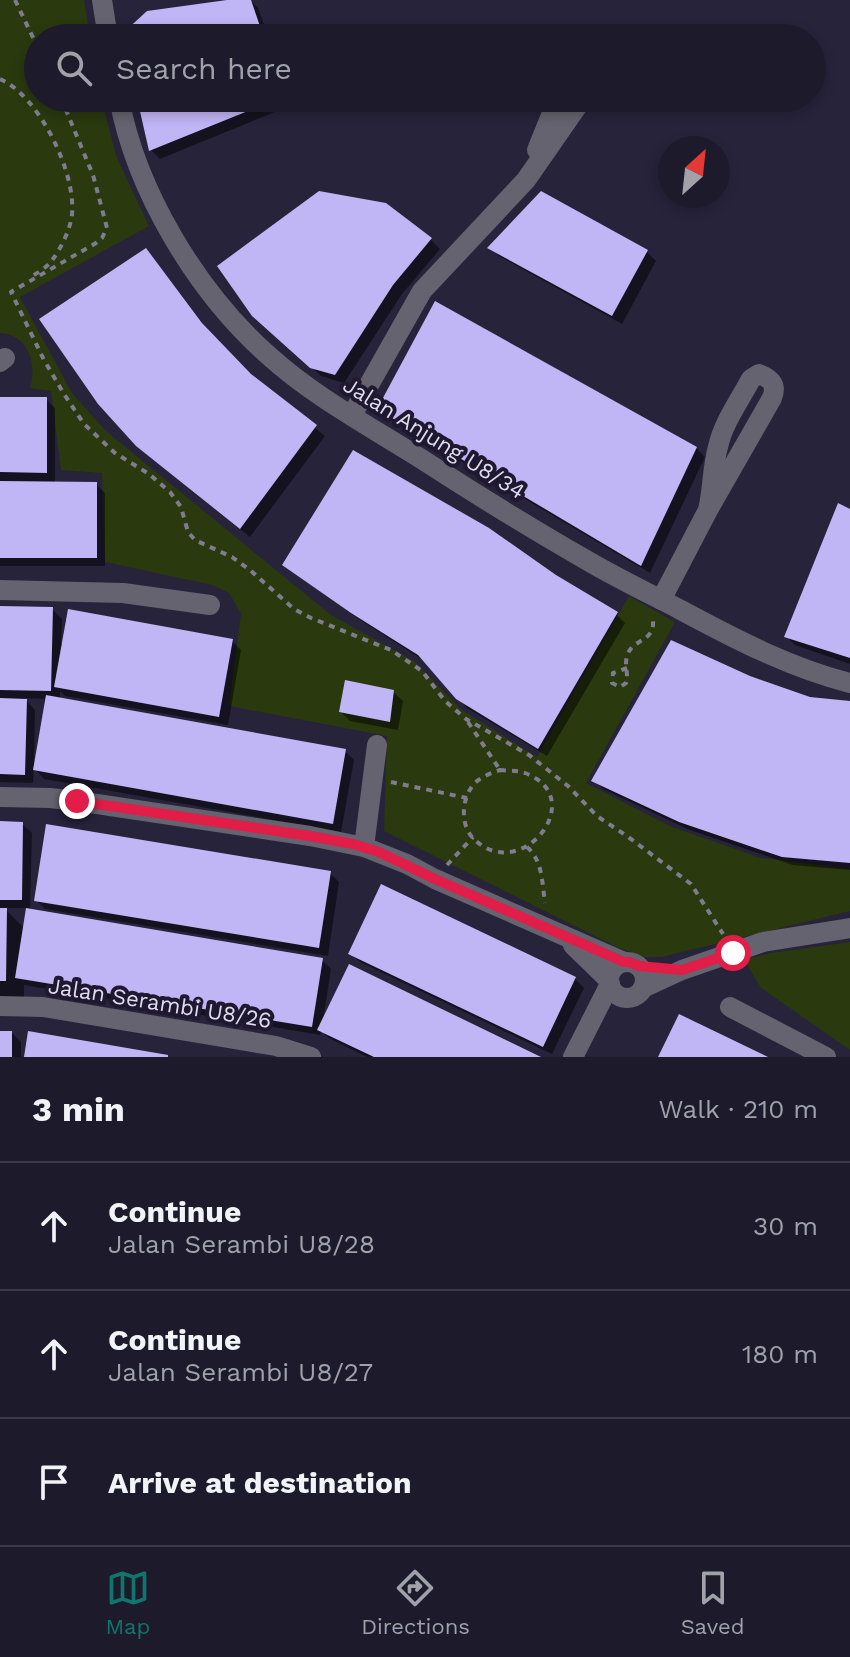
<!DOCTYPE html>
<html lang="en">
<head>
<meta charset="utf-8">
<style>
  body { margin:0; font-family:"Work Sans",sans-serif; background:#252334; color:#f1f3f6 }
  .compass { position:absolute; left:658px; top:136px; width:72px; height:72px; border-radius:50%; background:#1d1a2c; box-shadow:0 4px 12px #0003; rotate:27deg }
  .stop { position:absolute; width:24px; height:24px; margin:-18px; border:6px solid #e11d48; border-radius:50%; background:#fff }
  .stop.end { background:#e11d48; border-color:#fff; box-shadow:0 2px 8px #0008 }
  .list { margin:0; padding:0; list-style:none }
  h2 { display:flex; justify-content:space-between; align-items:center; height:104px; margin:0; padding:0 32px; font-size:34px }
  h2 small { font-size:26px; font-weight:400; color:#a0a1a9 }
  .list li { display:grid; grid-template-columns:52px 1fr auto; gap:24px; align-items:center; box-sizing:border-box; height:128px; padding:0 32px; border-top:2px solid #3b3848 }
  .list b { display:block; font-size:30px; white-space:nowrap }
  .list p { margin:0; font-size:26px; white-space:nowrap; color:#a0a1a9 }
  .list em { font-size:26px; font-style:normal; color:#a0a1a9 }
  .icon { flex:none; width:44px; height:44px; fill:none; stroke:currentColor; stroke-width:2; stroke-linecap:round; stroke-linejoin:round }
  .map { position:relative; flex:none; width:850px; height:1057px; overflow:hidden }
  .search { position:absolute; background:#1d1a2c; box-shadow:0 4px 12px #0003; left:24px; right:24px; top:24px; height:88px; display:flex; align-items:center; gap:20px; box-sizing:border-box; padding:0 28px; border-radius:44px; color:#a0a1a9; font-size:30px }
  .sheet { height:488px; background:#1d1a2c }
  nav { display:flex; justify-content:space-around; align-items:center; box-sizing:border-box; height:112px; border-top:2px solid #3b3848; background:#1d1a2c; font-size:22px; color:#a0a1a9 }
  nav a { display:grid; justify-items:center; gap:4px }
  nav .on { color:#0f766e }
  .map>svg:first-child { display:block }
</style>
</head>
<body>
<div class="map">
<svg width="850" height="1057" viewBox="0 0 850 1057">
  <rect width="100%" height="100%" fill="#27233b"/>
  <!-- green -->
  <g fill="#2a390e">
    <path d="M0 0H84L90 38H38V98H101L117 158 149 226 20 297 72 393 106 431 331 615 414 661 462 710 537 757 629 596 675 622 586 783 670 826 761 858 850 869V911L662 957H645L619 948 384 831 387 736 229 706 241 614 229 593 212 585 105 562 102 473 61 470 51 391 30 388C37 364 29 335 0 333Z"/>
    <polygon points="850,942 850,1050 761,988 744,960 771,953"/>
  </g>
  <!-- shadow -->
  <g fill="#0007" fill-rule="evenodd">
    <polygon points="242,0 250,0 258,8 269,38 125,38"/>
    <polygon points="139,98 290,98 292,105 160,159 151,150"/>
    <polygon points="385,205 431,240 440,249 402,294 344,383 321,376 264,325"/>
    <polygon points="490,248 647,252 656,261 622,324 499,256"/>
    <polygon points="154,259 211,334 252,377 325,436 250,537 148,455"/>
    <polygon points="0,399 46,399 55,408 55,483 96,484 105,493 105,566 0,566"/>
    <polygon points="379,409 696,448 705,457 650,573 388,418"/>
    <polygon points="850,511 850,664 795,645 786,636"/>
    <polygon points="284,564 555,576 616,614 625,623 547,756 467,708 426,662 362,621 294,573"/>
    <path d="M0 608 52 609 62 619 61 643 232 641 241 650 228 725 65 696 60 691V699L345 751 354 760 341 832 44 779 34 768 33 783 0 782ZM24 698 47 699 36 761H34L35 710Z"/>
    <polygon points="749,678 809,699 850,703 850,870 793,865 690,830 603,789 594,780"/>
    <polygon points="393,692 403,701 398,730 350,721 341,712"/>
    <path d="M0 823 22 824 32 833 30 911 322 960 331 969 323 1020 537 1057H367L329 1038 321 1031 320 1035 24 985V998H0ZM4 908H28L25 929Z"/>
    <polygon points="330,873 339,882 328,956 45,909 36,900"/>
    <polygon points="382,886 575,979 584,988 552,1054 360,962 350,953"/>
    <polygon points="0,1033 12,1033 21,1042 21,1057 0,1057"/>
  </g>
  <!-- building -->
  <g fill="#c0b5f5">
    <polygon points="227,0 251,0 264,38 122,38 122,34 147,11"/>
    <polygon points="137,98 280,98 149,151"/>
    <polygon points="319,191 386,203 432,238 393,285 335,375 310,368 252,316 217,266"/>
    <polygon points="541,191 648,250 612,316 487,248"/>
    <polygon points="146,248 202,323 251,374 317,425 240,529 136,446 98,404 39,319"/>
    <polygon points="435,301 697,447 641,566 377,409"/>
    <polygon points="0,397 47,397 47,473 0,472"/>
    <polygon points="353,450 489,528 556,575 618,612 538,749 456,699 418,655 351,613 282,565"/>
    <polygon points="0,481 97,482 97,558 0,558"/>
    <polygon points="838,503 850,509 850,658 784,637"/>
    <polygon points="0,606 53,607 51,691 0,690"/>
    <polygon points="68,609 233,639 219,717 54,687"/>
    <polygon points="671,640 750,676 810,697 850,701 850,863 782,857 679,822 591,781"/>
    <polygon points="345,680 394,690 390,722 339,712"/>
    <polygon points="46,695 346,749 333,824 33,770"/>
    <polygon points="0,698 27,699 25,775 0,774"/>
    <polygon points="0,821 23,822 22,900 0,900"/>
    <polygon points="46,824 331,871 319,948 34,901"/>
    <polygon points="381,884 576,977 543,1047 348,954"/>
    <polygon points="0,908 7,908 6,981 0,981"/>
    <polygon points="26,908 323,958 312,1027 15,978"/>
    <polygon points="349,964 541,1057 374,1057 317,1030"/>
    <polygon points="679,1014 768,1057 658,1057"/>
    <rect x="0" y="1031" width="12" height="26"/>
    <polygon points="28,1031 168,1055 168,1057 24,1057"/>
  </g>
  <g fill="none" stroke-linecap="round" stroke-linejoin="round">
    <!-- path -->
    <g stroke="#7f7c90" stroke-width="4" stroke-dasharray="6 6" stroke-linecap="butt">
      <polyline points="15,0 38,48"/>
      <path d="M0 79C39 96 76 172 72 214 71 228 61 248 53 259 48 267 37 273 29 278"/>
      <polyline points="61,98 93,175 107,228 102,238 96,243 11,292 44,360 64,394 84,424 115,453 149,474 170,492 181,507 188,532 195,540 232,557 250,570 294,609 311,618 391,650 422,671 445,701 466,719 529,755 568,786 597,816 627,836 691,884 723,934"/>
      <path d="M627 668 613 673 612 683 620 687 626 683C629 674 624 666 627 656 632 638 655 643 653 620"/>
      <polyline points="468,722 500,770"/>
      <path d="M500 770C508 771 517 770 525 773 592 798 519 888 472 837 460 823 462 799 473 785 480 777 491 773 500 770Z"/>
      <polyline points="391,782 467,798"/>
      <path d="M527 847C543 861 542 883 545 903"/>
      <polyline points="447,865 473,837"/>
    </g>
    <!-- minor -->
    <g stroke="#64636f" stroke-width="20">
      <polyline points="102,0 108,38"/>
      <path d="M119 98C136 191 197 292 268 355 314 397 371 427 423 460 477 495 532 529 588 561 617 578 648 593 679 609 733 638 790 668 850 683"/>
      <polyline points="537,150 558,98"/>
      <polyline points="0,362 5,358"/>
      <polyline points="352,415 422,291 526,180 583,98"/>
      <polyline points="0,590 123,593 210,605"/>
      <path d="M661 600 708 510 772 398C777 385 772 379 759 374L751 379C740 400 723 423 718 447 712 468 713 489 708 510"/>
      <polyline points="0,797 50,798 77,801 310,836 364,847 407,864 435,879 624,962"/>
      <polyline points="364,847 377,745"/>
      <polyline points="573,945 609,980"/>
      <polyline points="0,1006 43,1007 276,1046 311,1057"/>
      <polyline points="730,1007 826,1057"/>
    </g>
    <!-- tertiary -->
    <g stroke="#64636f" stroke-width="20">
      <circle cx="627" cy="980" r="18"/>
      <polyline points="643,988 682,970 763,942 850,928"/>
      <polyline points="573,1057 610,984"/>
    </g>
  </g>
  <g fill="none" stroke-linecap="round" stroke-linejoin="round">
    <!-- route -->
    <polyline stroke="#e11d48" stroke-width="10" points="77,801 310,836 353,844 379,852 435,879 624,962 629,962 639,966 682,970 733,953"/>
  </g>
  <g text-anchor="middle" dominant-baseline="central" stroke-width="8" stroke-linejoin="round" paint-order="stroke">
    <!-- street labels -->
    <g font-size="22" fill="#dfdded" stroke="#1e1931">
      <text transform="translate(434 438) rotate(32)">Jalan Anjung U8/34</text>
      <text transform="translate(160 1003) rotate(9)">Jalan Serambi U8/26</text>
    </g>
  </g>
</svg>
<svg class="compass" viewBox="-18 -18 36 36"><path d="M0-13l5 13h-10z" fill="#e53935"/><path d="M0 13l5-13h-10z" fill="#a0a1a9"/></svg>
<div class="stop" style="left:733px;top:953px"></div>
<div class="stop end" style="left:77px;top:801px"></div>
<div class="search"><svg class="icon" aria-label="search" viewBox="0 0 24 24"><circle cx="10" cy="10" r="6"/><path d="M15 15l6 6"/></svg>Search here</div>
</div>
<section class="sheet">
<h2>3 min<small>Walk · 210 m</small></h2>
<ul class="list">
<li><svg class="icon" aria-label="ahead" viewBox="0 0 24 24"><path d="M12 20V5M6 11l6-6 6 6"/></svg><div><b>Continue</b><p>Jalan Serambi U8/28</p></div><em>30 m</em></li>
<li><svg class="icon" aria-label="ahead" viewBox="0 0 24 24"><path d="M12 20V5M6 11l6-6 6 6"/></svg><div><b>Continue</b><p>Jalan Serambi U8/27</p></div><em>180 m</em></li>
<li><svg class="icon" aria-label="arrive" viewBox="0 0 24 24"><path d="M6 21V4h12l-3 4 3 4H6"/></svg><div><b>Arrive at destination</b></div></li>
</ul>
</section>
<nav>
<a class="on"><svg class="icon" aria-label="map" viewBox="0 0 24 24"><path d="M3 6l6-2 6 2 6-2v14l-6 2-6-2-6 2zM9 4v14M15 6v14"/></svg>Map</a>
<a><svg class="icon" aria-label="directions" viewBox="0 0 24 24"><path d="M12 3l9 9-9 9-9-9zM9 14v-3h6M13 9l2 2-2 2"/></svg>Directions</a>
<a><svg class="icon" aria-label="saved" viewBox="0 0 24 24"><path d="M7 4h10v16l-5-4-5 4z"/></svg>Saved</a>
</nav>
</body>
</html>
